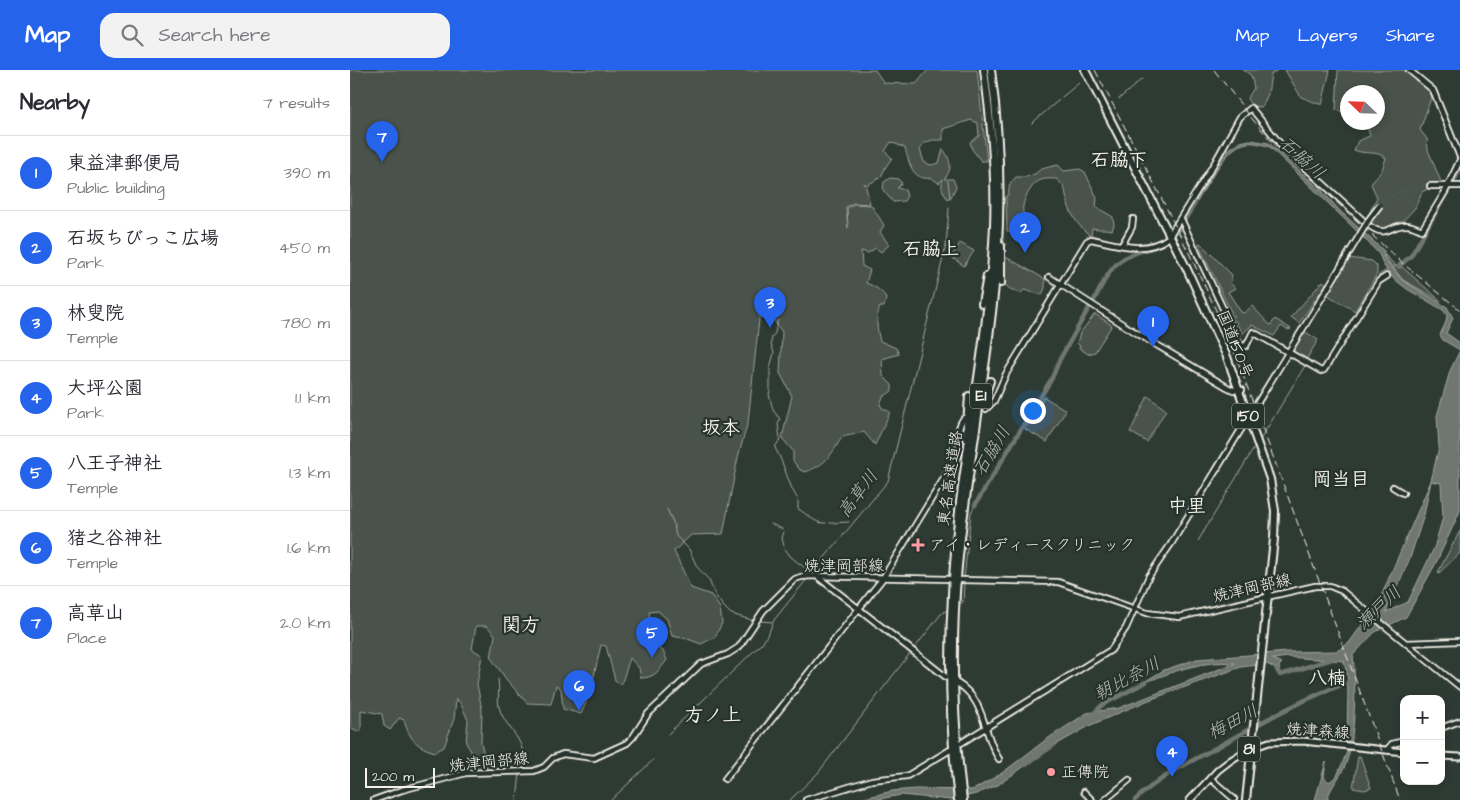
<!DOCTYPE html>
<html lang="en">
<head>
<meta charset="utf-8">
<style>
  body { margin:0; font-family:"Architects Daughter","Klee One",sans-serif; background:#f2f2f3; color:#2b2b33 }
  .controls { position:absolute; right:15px; bottom:15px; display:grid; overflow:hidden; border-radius:10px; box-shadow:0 2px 8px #0003 }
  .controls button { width:45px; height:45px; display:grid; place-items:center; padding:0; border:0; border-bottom:1px solid #e1e1e2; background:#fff; color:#2b2b33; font:25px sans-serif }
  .compass { position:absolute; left:990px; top:15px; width:45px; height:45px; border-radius:50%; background:#fff; box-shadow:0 2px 8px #0003; rotate:293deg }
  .scale { position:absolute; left:15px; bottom:12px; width:70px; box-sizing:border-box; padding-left:5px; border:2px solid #f4f1e8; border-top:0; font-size:14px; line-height:18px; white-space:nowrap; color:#f4f1e8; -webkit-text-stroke:4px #26332d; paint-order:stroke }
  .you { position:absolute; left:682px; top:340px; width:18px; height:18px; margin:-12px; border:4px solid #fff; border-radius:50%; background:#1a73e8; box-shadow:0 0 0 8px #1a73e833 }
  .badge { display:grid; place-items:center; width:32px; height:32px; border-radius:50%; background:#2563eb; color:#fff; font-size:16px; font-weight:700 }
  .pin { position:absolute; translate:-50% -41px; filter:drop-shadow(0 1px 2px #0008) }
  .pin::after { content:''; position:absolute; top:26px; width:18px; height:15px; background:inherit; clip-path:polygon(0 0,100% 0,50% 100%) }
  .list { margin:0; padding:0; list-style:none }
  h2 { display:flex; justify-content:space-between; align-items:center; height:65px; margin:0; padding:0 20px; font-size:21px }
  h2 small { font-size:16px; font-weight:400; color:#7c7c81 }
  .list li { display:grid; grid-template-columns:32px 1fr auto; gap:15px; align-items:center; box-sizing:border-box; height:75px; padding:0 20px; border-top:1px solid #e1e1e2 }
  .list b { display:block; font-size:19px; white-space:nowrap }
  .list p { margin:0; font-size:16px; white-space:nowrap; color:#7c7c81 }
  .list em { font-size:16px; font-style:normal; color:#7c7c81 }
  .icon { flex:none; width:28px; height:28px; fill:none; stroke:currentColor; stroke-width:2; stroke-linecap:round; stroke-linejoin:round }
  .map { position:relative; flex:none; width:1110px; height:730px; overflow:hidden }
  header { display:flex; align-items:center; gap:30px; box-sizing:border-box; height:70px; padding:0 25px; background:#2563eb; color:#fff }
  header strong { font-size:24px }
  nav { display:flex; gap:28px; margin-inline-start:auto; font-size:18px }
  .search { width:350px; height:45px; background:#f2f2f3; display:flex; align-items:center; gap:12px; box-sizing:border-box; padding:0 18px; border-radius:15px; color:#7c7c81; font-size:19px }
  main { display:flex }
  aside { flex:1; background:#fff }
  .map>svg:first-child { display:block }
</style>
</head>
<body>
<header>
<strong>Map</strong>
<div class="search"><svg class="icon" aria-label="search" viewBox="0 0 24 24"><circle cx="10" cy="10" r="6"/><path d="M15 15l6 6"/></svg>Search here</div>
<nav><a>Map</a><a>Layers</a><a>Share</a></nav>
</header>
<main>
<aside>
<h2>Nearby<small>7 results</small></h2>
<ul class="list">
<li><span class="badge">1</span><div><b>東益津郵便局</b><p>Public building</p></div><em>390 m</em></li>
<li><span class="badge">2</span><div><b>石坂ちびっこ広場</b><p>Park</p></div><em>450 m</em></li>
<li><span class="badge">3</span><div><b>林叟院</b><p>Temple</p></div><em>780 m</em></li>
<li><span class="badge">4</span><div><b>大坪公園</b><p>Park</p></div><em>1.1 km</em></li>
<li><span class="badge">5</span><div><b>八王子神社</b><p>Temple</p></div><em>1.3 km</em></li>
<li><span class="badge">6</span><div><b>猪之谷神社</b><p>Temple</p></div><em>1.6 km</em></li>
<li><span class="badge">7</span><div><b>高草山</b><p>Place</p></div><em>2.0 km</em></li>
</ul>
</aside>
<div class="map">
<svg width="1110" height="730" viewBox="0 0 1110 730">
  <rect width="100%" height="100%" fill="#2e3b34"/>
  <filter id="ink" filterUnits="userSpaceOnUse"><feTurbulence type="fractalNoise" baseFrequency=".02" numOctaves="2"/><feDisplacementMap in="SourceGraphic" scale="10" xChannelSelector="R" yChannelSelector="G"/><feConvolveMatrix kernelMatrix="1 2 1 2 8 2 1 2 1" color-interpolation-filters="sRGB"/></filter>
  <g filter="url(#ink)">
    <!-- green -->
    <g fill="#48524c" stroke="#9ea29a">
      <path d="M0 0H525L534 13 566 14 578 0H627L637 91H631L622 79 620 72 629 66 628 53 621 50 593 59V70H582L573 74 570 80 574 92 581 95 589 93 593 79C601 89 603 100 594 109H603L606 117 601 127 598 129C593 124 590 116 593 109L589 113 581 108C562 111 559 92 555 78L541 72 535 81 542 88 535 98 531 107 517 115 514 113 516 117 520 134 503 133 496 137 498 158 497 138 504 134 521 135 534 155 530 162 539 175 531 182 526 178 518 183 511 181 512 196 520 200 516 213C522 215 535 222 536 229 536 230 534 236 534 237H530C525 249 527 259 530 271L546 278 549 284 532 289 533 306 542 315V321L533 327 530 334 532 338 540 342 525 375 514 362 492 367C481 385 476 395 455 402L450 400 443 391V381L432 368 442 326 430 303 432 262 411 231 398 352 388 387 373 464 341 465 324 481 341 518 361 525 370 538 372 553 365 567 351 574 338 569 322 566 317 549 308 541 299 542 300 550 308 562 304 575 313 581 317 590C309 600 305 608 291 608L289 598 280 588 271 615 265 610 256 576 251 575C245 599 242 622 231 644L213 639 211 619 206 615 201 634 177 633 156 609 141 588 145 565 137 556H126L122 579 132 585 127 614 132 640 131 672 137 698 133 700 120 699 121 681 116 673 118 650 111 634 106 629 104 649 94 677 85 682C67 677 59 669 54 650L49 648 40 660 34 656 32 644 11 640V660L9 662 0 657Z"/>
      <polygon points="893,0 928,0 921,4 918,24 912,37 902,36 897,29 904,18 901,5"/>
      <polygon points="935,0 980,0 972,35 951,27"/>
      <path d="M988 0H1057L1078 18 1082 25 1070 60 1077 69 1078 80 1091 112 1072 122 1065 138 1048 156 1037 160H1030L1019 154 1018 146 1027 127 1021 114 1032 100 1036 88C1027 80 1014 85 1004 80L1008 71 1020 66 1016 53 1028 52V22H998L997 43 986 40Z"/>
      <path d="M708 95 714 101 730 99 735 102 747 128 746 137 763 147 764 155 762 160C754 158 749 160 742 158L741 166C730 158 722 147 718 134 714 120 718 121 707 109 702 109 696 108 691 110 683 112 674 128 673 136 672 141 674 147 676 151L673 158 675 169 663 162 657 161 656 126 658 125 660 114 666 107H676L685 104 691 99Z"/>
      <polygon points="540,108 548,109 552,113 547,118 555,120 557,126 554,131 543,132 533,120 534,112"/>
      <polygon points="610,173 624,181 614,196 601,187"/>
      <polygon points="850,173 882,205 880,213 885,218 878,222 891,242 894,243 902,236 919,254 921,255 925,249 941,259 937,260 931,256 924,266 902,255 892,264 848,174"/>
      <polygon points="1035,185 1048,198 1052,197 1091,231 1053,210 1034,186"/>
      <polygon points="654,186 695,209 695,218 692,225 674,220 671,223 660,219 654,214"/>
      <polygon points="998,188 1022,191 1027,196 1027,204 1005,241 976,224"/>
      <polygon points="973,211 976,214 949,253 941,247"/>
      <polygon points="745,244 762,255 745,282 738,284 729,278 730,276 727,273 730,263"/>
      <polygon points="954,261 968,270 956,290 942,280"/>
      <polygon points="798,326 816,340 797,372 780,362"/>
      <polygon points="694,327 716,340 697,372 675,359"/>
      <polygon points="1110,461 1110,483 1089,503 1088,502"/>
      <polygon points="1008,686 1010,686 1021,718 1014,720 1003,718"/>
    </g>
    <!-- water -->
    <path fill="#6f7770" stroke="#a4a8a0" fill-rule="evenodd" d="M900 70 919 73 973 122 990 141 1034 181V188L1052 210 1097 237 1103 248 1096 263 1110 273V441L1086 493 1056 547 1025 562 1003 585C1006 615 1006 669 995 696 990 708 980 717 977 730H965L976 692 974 707 979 712 987 706 997 682 998 610 994 591 938 587 923 589 932 593 929 596 930 605 926 599 917 594 891 597 799 630 741 655 700 678 648 715 626 724 601 730 551 725 524 730H507L542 721 565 719 623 720 652 703 697 669 737 643 769 638 885 593C851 590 821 602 789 615L814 600 847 589 938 582 987 581 999 573 1029 531 1081 411 1089 377 1087 346 1100 301 1110 280 1093 270 1090 265 1096 252 1097 245 1093 240 1057 219 1043 208 1034 196 1029 184 1012 166 920 77C911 74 902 71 893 74 869 80 842 150 821 170 812 178 800 180 789 183L787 182 817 171 835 150 875 82 890 72ZM1081 411 1091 413 1093 447 1084 478 1058 532 1036 542 1060 488 1074 445Z"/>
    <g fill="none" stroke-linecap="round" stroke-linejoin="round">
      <!-- stream -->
      <g stroke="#a4a8a0" stroke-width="1">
        <polyline points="712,27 729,13"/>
        <polyline points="769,29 792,9"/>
        <polyline points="682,53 709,30"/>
        <polyline points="598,111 600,129"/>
        <polyline points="1041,198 1050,195"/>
        <path d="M428 250 425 263 422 267 421 274 424 283 420 298V321L419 324 423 340 430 349 428 354 430 370 425 377 426 380C435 395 438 414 447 428"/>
        <polyline points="1000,253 1030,204 1037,200"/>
        <polyline points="902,261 904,259 935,278"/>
        <polyline points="910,370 956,294"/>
        <path d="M448 431V439C458 444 464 454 476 453"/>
        <polyline points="317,439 323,452 326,466 339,479 347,497 359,510 365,525 374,537 381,544 405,551"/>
        <polyline points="480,453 499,452"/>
        <polyline points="421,454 432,459"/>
        <polyline points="848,471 906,375"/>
        <polyline points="434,476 432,468 434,462"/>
        <polyline points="435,479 441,487 459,501"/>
        <polyline points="461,504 538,411 596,176 599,138"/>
        <polyline points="614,509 621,443 625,435"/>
        <polyline points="607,535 613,532 614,513"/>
        <polyline points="409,551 423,552"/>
        <polyline points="564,579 591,544 599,539"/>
        <path d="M148 609C150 619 147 628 149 637 153 654 171 666 173 683 174 688 171 694 170 699"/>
        <polyline points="318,664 413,572 419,562 424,550 457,509"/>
        <polyline points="167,730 170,703"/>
        <polyline points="261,730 303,690"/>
        <polyline points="440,730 468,703 561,582"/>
      </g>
      <!-- river -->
      <g stroke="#6f7770" stroke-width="4.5">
        <polyline points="832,154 845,133"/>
        <polyline points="1050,195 1061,186 1110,100"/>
        <path d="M743 232C758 205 760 191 791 181"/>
        <polyline points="625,435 702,308 710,289 740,236"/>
        <polyline points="927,600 930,605 934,604 982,589"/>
        <polyline points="741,646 752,635 796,612"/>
        <polyline points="675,695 704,675"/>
        <path d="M785 730C811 705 841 692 871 675 913 651 956 627 1002 611"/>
      </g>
      <!-- secondary-tunnel -->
      <path stroke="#4c564f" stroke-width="4.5" stroke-dasharray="4.5 2" stroke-linecap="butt" d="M1030 135C1045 122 1061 117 1080 116"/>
      <!-- secondary casing -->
      <g stroke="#f4f1e8" stroke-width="8">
        <g id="secondary">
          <polyline points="1059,0 1083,20 1110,87"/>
          <polyline points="1080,116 1110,116"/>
          <polyline points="831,149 890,275 896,276 903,262 971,301 974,300 1029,211 1037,206"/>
          <polyline points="772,175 782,157 783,149"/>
          <polyline points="699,207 780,259 877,317 883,320 892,320"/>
          <path d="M636 339 644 331 656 304 737 171 741 169C767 174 794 185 818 168L865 92 890 47 901 38 932 76 1017 154C1037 170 1038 155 1056 155 1062 155 1067 158 1072 160L1095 122 1110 90"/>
          <polyline points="1043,417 1053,423"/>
          <polyline points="468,507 596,607"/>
          <polyline points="611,510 708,512 797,543 829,547 965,516 980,516 992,521 1110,617"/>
          <polyline points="1056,573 1110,571"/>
          <path d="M607 613C637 631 632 664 649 689"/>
          <polyline points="1091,658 1110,651"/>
          <polyline points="611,673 761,580 776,558 799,506 821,474 979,216"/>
          <polyline points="1037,680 1042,674 1054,671"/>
          <polyline points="860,708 884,729"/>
          <path d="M375 709 533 508 607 387C612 373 604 360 614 348"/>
          <polyline points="734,722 742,730"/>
          <polyline points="24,730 52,720 116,703 184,701 194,697 203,688 213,684 244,688 277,673 283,667 298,644 351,594 378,584 389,577 413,541 445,509 451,507 462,506 599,509"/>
          <polyline points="456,730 522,710 557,706 600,680"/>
          <polyline points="755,730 779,710"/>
        </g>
      </g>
      <!-- primary casing -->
      <g stroke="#f4f1e8" stroke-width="9">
        <g id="primary">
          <polyline points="1091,686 1110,687"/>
          <polyline points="840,730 868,700 881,690 897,680 919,672 953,671 1054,682"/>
        </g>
      </g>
      <!-- highway casing -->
      <g stroke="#f4f1e8" stroke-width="10">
        <g id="highway">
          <polyline points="735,0 836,197 877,287 920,409 925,441 924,469 896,730"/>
          <polyline points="651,213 651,176"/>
          <polyline points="632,234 637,206"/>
          <polyline points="634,328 640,311"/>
          <polyline points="616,368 619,326"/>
          <path d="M608 730C596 630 598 532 610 432 622 340 640 248 644 155 646 103 641 51 634 0"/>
          <path d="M613 730C603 652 601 574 608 496 617 402 636 309 645 215 652 143 651 71 641 0"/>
        </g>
      </g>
      <!-- secondary -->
      <use href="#secondary" stroke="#26332d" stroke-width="4.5"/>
      <!-- primary -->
      <use href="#primary" stroke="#26332d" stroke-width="5"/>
      <!-- highway -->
      <use href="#highway" stroke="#26332d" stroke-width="6"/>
      <!-- rail -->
      <g stroke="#f4f1e8" stroke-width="1" stroke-dasharray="8 4" stroke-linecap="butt">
        <path d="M745 0C793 93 843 185 884 281L1050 730"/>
        <polyline points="864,0 903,50 925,75 1051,192 1110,240"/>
      </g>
      <!-- secondary-bridge casing -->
      <g stroke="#f4f1e8" stroke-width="8" stroke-linecap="butt">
        <polyline id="secondary-bridge" points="979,216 1020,148 1030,135"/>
      </g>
      <!-- secondary-bridge -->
      <use href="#secondary-bridge" stroke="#26332d" stroke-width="4.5"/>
    </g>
  </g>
  <!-- markers -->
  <g fill="#ff9aa2" stroke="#26332d" stroke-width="2">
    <path d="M565.5 467.5h5v5h5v5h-5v5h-5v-5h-5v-5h5z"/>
    <circle cx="701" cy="702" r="5"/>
  </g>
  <g text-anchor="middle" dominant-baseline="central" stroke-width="4.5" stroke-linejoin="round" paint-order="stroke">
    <!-- shield labels -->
    <g fill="#26332d" stroke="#b6b8b0" stroke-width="1">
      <rect x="620" y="313.5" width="22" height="25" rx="4"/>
      <rect x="882" y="333.5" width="32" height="25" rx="4"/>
      <rect x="888" y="666.5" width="22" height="25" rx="4"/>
    </g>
    <g font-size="15" font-weight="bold" fill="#f4f1e8">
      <text x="631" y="326">E1</text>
      <text x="898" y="346">150</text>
      <text x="899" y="679">81</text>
    </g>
    <!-- street labels -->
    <g font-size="16" fill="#f4f1e8" stroke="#26332d">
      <text transform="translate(885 274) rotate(68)">国道150号</text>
      <text transform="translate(600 408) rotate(-82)">東名高速道路</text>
      <text x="494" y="496">焼津岡部線</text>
      <text transform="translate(902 518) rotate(-13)">焼津岡部線</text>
      <text transform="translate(968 661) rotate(4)">焼津森線</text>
      <text transform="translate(139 692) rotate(-6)">焼津岡部線</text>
    </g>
    <!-- poi labels -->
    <g font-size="16" fill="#f4f1e8" stroke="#26332d" text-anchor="start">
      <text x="579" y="475">アイ・レディースクリニック</text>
      <text x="711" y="702">正傳院</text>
    </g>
    <!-- water labels -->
    <g font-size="18" font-style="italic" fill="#b8bab2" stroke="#26332d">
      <text transform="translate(952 88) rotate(42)">石脇川</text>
      <text transform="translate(642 381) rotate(-59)">石脇川</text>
      <text transform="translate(508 424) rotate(-53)">高草川</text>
      <text transform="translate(1029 538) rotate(-43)">瀬戸川</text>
      <text transform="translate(777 609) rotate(-28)">朝比奈川</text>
      <text transform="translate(883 652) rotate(-28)">梅田川</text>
    </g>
    <!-- quarter labels -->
    <g font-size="19" font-weight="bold" fill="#f4f1e8" stroke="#26332d">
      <text x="769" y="90">石脇下</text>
      <text x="581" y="179">石脇上</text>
      <text x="371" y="358">坂本</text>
      <text x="991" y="409">岡当目</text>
      <text x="837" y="436">中里</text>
      <text x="171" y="555">関方</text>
      <text x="977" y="608">八楠</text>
      <text x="363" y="645">方ノ上</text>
    </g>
  </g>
</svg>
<div class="controls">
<button>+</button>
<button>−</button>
</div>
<svg class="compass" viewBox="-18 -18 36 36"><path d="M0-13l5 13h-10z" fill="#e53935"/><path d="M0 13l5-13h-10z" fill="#7c7c81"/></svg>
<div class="scale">200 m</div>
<div class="you"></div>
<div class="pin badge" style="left:803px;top:277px">1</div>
<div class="pin badge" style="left:675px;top:183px">2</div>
<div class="pin badge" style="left:420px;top:258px">3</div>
<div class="pin badge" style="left:822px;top:707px">4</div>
<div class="pin badge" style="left:302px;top:588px">5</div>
<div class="pin badge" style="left:229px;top:641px">6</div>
<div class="pin badge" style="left:32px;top:92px">7</div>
</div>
</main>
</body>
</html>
